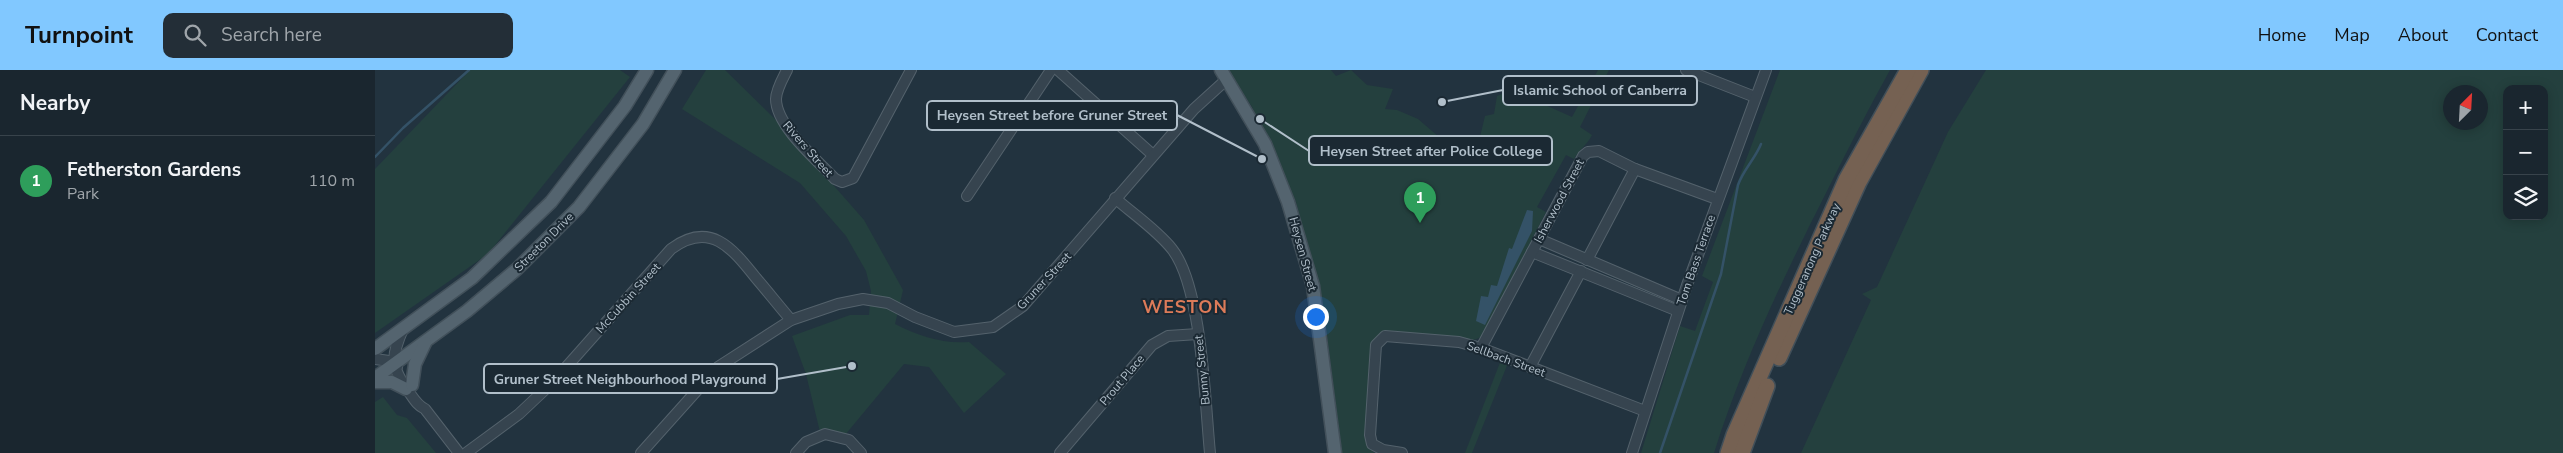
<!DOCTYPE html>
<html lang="en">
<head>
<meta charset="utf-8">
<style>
  body { margin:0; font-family:"Nunito Sans",sans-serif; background:#232e37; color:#f1f3f6 }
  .controls { position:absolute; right:15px; top:15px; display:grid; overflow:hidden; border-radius:10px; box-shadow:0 2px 12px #0003 }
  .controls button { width:45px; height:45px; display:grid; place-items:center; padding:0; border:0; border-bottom:1px solid #38434b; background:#1a262f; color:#f1f3f6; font:25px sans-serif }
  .compass { position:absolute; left:2068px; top:15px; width:45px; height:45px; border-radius:50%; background:#1a262f; box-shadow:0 2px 12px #0003; rotate:24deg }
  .you { position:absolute; left:940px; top:246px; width:18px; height:18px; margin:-12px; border:4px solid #fff; border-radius:50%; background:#1a73e8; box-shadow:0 0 0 8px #1a73e833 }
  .badge { display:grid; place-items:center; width:32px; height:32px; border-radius:50%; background:#81c8ff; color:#fff; font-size:16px; font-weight:700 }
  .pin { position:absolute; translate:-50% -41px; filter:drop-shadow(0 1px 2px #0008) }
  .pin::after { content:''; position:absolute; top:26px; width:18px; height:15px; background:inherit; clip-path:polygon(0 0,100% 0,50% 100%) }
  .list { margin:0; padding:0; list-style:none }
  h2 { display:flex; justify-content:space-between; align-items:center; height:65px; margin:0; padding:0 20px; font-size:21px }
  h2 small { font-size:16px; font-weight:400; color:#9fa5aa }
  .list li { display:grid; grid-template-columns:32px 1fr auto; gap:15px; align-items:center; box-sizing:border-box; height:90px; padding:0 20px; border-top:1px solid #38434b }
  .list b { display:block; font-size:19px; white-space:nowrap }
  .list p { margin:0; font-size:16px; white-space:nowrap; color:#9fa5aa }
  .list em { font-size:16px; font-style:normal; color:#9fa5aa }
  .icon { flex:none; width:28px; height:28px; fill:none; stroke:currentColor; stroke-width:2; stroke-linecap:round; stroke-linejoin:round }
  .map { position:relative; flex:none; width:2188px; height:383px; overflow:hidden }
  header { display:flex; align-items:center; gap:30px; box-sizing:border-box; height:70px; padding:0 25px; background:#81c8ff; color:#111 }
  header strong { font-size:24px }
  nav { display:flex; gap:28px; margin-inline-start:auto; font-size:18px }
  .search { width:350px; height:45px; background:#232e37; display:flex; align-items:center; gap:12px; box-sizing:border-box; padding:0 18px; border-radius:10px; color:#9fa5aa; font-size:19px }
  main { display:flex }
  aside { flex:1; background:#1a262f }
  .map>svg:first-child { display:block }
</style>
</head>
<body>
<header>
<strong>Turnpoint</strong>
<div class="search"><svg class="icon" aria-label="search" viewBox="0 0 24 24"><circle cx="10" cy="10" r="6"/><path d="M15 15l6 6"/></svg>Search here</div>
<nav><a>Home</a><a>Map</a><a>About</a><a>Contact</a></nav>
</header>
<main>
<aside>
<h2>Nearby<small></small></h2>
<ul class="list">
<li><span class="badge" style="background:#2e9e5b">1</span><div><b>Fetherston Gardens</b><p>Park</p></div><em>110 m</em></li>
</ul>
</aside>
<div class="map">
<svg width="2188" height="383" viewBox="0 0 2188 383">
  <rect width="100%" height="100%" fill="#22333f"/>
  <!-- green -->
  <g fill="#24403e" fill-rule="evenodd">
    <polygon points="95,0 245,0 255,7 113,184 0,263 0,99"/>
    <path d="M331 0H350L402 51 489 150 528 220 520 254C544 266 567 274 594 272L631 304 589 343 554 297 529 294 470 365 445 362 431 304 417 266 475 245H494L496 221 491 201 471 166 425 113 307 39Z"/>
    <path d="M852 0H956L961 6 976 0 992 15 1018 19 1010 39 1022 40 1043 49 1064 67 1104 71 1110 46 1119 44 1122 26 1137 20 1197 47 1223 0H1234L1205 57 1217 65C1212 75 1205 79 1199 89L1191 85 1162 137 1171 142 1107 266C1087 282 1030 251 1002 267L997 277 995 377 999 383H967L948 235 921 132 877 37Z"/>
    <path d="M1405 0H1515C1492 41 1471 83 1450 125 1408 208 1367 294 1339 383H1266L1305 256 1320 261 1338 212 1327 206Z"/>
    <path d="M1611 0H2188V383H1426L1496 230 1487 224 1502 217 1573 62ZM2132 19H2169V146H2132ZM2076 22H2106V52H2076Z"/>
    <polygon points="1126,290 1133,293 1097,383 1090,383"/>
    <polygon points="8,327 22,345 32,348 61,383 0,383 0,332"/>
  </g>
  <!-- water -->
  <polygon fill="#345267" points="1152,140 1158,141 1157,161 1110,255 1101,251 1106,226 1113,227 1116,215 1122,216 1134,178 1137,179"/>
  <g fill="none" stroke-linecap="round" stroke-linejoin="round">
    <!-- stream -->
    <g stroke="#345267" stroke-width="2.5">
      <polyline points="0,87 28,58 94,0"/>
      <path d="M1285 383 1346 204 1363 115C1368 100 1380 89 1386 74"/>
    </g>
    <!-- minor casing -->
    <g stroke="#54626c" stroke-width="12">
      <g id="minor">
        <path d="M412 0C408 8 401 20 401 29 401 56 442 90 460 109L467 112 478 108 536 0"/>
        <polyline points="683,0 778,85"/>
        <polyline points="1311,0 1380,27"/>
        <polyline points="592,126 676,0"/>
        <path d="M740 128C758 144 782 160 797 179 827 217 830 333 835 383"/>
        <polyline points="1164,169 1307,230"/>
        <polyline points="1157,182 1303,241"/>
        <polyline points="1212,190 1260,99"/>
        <path d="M28 259C16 287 15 296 34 322 39 329 42 335 50 339L84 383"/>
        <polyline points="1106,278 1208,86 1213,82 1224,81 1260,99 1342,129"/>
        <polyline points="0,289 14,291 22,297"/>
        <polyline points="1155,297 1206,201"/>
        <path d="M91 383 144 344 178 312 296 179C335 150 357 178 381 208 393 222 404 236 416 250"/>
        <polyline points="266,383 343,297 416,250 463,234 488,229 513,233 540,247 579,262 618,257 648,236 819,39 852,9"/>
        <polyline points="421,383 431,372 450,364 474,370 486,383"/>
        <polyline points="685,383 777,275 793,266 823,264"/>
        <polyline points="1027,383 1008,380 997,374 995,365 1001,275 1010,266 1084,272 1106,278 1270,341"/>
        <polyline points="1257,383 1312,215 1391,0"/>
      </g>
    </g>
    <!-- major casing -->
    <g stroke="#42505a" stroke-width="15">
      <g id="major">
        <polyline points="846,0 890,74 913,132 938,216 960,383"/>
        <polyline points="0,279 97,208 176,132 250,36 272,0"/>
        <polyline points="0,308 92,241 142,199 204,137 268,54 300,0"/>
        <polyline points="0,312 17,312 31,319"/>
        <polyline points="37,315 40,294 50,273"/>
      </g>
    </g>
    <!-- highway casing -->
    <g stroke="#414f59" stroke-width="18">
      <g id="highway">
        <polyline points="1404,288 1484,112 1546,0"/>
        <polyline points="1353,383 1359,365 1471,110 1533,0"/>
        <polyline points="1367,383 1392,316"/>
      </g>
    </g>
    <!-- minor -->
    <use href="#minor" stroke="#36444f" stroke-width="10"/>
    <!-- major -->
    <use href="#major" stroke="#54646f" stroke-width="12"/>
    <!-- highway -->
    <use href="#highway" stroke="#756152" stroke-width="15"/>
  </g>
  <g text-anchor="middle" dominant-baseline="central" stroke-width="4" stroke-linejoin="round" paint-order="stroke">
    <!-- street labels -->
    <g font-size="12" fill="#b1bfca" stroke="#1b2933">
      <text transform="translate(433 79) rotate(49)">Rivers Street</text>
      <text transform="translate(1184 131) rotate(-62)">Isherwood Street</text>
      <text transform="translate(169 172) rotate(-45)">Streeton Drive</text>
      <text transform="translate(928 184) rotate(75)">Heysen Street</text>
      <text transform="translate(1437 189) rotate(-66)">Tuggeranong Parkway</text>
      <text transform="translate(1321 190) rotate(-71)">Tom Bass Terrace</text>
      <text transform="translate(669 211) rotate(-47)">Gruner Street</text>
      <text transform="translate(253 228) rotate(-48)">McCubbin Street</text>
      <text transform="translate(1131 289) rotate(20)">Sellbach Street</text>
      <text transform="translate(827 300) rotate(-96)">Bunny Street</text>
      <text transform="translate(747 310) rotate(-50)">Prout Place</text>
    </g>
    <!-- district labels -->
    <g font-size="18" font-weight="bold" letter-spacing="1" fill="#dd7b59" stroke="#1b2933">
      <text x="810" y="237">WESTON</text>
    </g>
  </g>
  <!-- callouts -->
  <path fill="none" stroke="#b1bfca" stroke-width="2" d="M1067 32L1128 20M887 89L802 45M885 49L934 81M477 296L402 309"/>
  <g fill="#b1bfca" stroke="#1b2933" stroke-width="2">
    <circle cx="1067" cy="32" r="5"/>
    <circle cx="887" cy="89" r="5"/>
    <circle cx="885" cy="49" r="5"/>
    <circle cx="477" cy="296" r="5"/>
  </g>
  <g fill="#1b2933" stroke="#b1bfca" stroke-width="2">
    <rect x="1128" y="6" width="194" height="29" rx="5"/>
    <rect x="552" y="31" width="250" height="29" rx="5"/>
    <rect x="934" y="66" width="243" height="29" rx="5"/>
    <rect x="109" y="294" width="293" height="29" rx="5"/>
  </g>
  <g font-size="14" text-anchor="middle" font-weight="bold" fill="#b1bfca">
    <text x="1225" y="25">Islamic School of Canberra</text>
    <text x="677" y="50">Heysen Street before Gruner Street</text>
    <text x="1056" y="86">Heysen Street after Police College</text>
    <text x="255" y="314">Gruner Street Neighbourhood Playground</text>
  </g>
</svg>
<div class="controls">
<button>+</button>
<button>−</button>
<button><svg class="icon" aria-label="layers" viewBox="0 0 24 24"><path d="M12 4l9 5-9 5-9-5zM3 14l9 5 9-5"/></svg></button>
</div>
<svg class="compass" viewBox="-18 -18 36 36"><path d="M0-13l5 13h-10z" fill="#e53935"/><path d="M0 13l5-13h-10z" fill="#9fa5aa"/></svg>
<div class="you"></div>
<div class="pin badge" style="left:1045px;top:153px;background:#2e9e5b">1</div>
</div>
</main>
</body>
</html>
